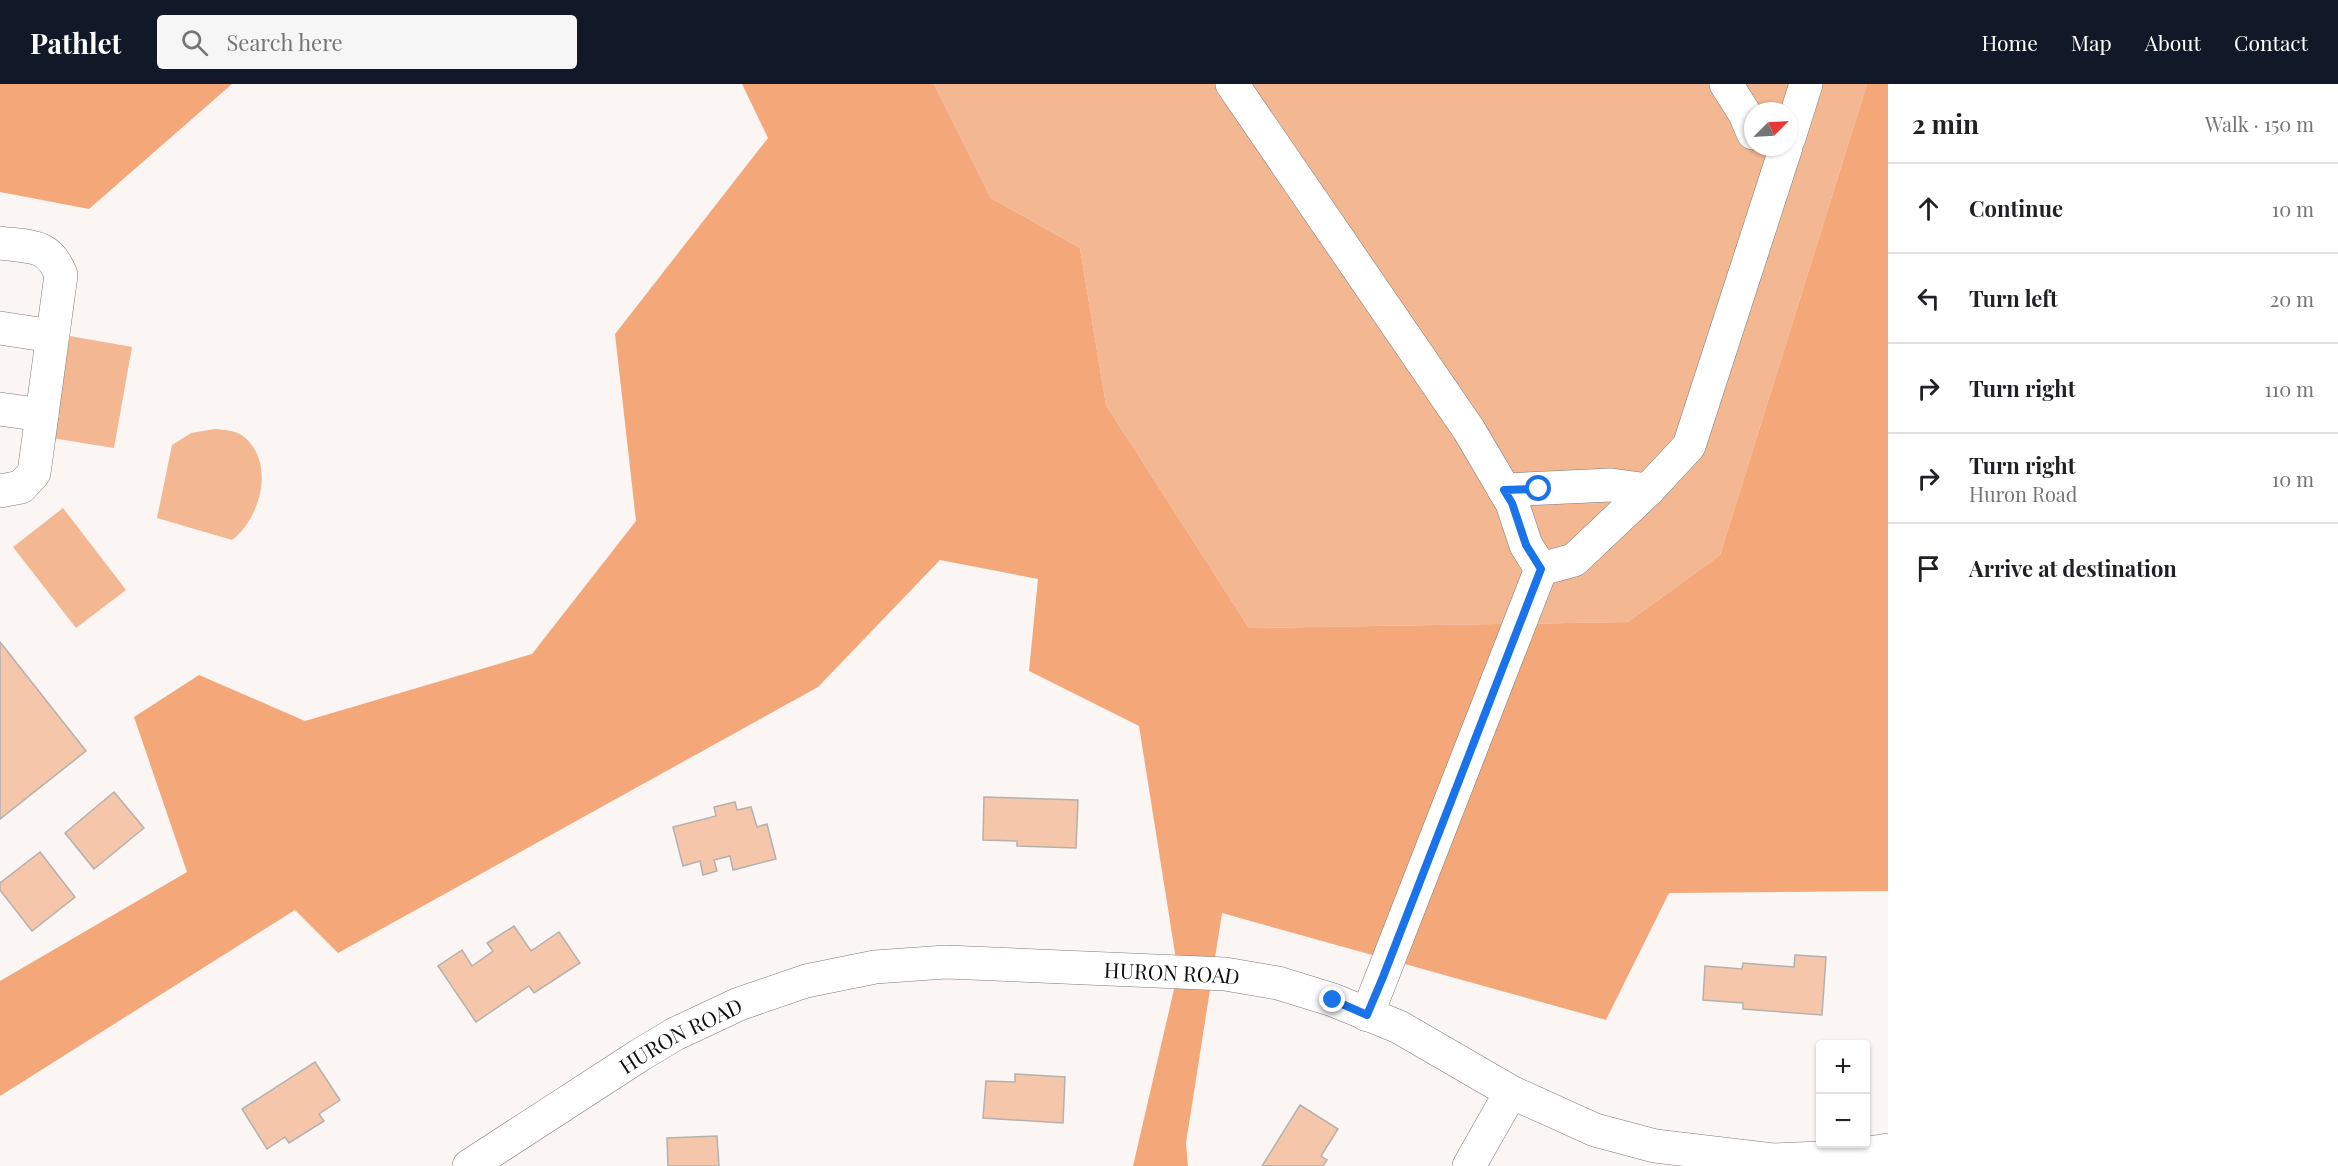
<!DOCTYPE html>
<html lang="en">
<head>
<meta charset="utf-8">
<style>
  body { margin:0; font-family:"Playfair Display",serif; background:#f6f6f6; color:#202124 }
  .controls { position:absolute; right:18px; bottom:18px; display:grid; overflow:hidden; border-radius:6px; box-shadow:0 2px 4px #0004 }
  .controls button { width:54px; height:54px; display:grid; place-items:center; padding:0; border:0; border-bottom:2px solid #e0e0e0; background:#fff; color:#202124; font:30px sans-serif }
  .compass { position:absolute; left:1744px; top:18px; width:54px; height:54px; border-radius:50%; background:#fff; box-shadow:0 2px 4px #0004; rotate:66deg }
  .stop { position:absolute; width:18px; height:18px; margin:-14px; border:4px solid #1a73e8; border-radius:50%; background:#fff }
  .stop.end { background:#1a73e8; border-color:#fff; box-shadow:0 2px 6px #0008 }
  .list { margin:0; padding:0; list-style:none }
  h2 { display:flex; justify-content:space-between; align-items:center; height:78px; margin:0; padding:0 24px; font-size:26px }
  h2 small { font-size:20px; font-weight:400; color:#757577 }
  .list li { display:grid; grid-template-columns:39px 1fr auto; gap:18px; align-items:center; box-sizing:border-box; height:90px; padding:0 24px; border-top:2px solid #e0e0e0 }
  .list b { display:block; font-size:22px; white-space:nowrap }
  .list p { margin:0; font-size:20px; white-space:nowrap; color:#757577 }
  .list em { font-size:20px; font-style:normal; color:#757577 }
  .icon { flex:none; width:33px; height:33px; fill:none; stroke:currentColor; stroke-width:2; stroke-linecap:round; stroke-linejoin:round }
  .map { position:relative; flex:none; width:1888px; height:1082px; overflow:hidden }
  header { display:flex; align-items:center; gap:36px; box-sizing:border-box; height:84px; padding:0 30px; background:#111827; color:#fff }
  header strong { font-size:28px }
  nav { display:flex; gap:33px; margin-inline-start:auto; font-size:21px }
  .search { width:420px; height:54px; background:#f6f6f6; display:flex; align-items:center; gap:15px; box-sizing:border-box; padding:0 21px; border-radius:6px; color:#757577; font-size:22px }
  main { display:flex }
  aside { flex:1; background:#fff }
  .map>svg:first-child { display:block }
</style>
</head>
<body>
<header>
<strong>Pathlet</strong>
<div class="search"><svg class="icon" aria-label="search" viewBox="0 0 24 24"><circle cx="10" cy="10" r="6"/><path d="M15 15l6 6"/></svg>Search here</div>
<nav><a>Home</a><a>Map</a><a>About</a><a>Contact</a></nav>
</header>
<main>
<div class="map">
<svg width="1888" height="1082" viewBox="0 0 1888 1082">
  <rect width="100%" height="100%" fill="#fbf6f4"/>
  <!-- green -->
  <g fill="#f3b792" fill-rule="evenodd">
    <path d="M934 0H1867L1720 471 1628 538 1249 544 1106 321 1080 164 991 114ZM1753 27H1789V63H1753Z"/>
    <polygon points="70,252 132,263 114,364 52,354"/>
    <path d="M215 345C224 346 235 346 243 352 276 378 261 434 232 456L157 434 172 361 191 349Z"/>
    <polygon points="63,424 126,506 76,544 13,463"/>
  </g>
  <!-- forest -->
  <g fill="#f4a879">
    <polygon points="0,0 232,0 89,125 0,108"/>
    <polygon points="742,0 934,0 991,114 1080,164 1106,321 1249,544 1628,538 1720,471 1867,0 1888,0 1888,807 1669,809 1606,936 1222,829 1186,1059 1188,1082 1133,1082 1178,888 1139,642 1029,587 1038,495 940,476 818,603 338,869 295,826 0,1012 0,897 187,788 134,633 199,591 305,637 532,570 636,437 615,250 768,54"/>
  </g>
  <!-- building -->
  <g fill="#f5c6aa" stroke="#b5b1ae" stroke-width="1.5">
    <polygon points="0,558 86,667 0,735"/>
    <polygon points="114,708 144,744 94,785 65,749"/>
    <polygon points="984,713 1078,716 1076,764 1017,762 1017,757 983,756"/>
    <polygon points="735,718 737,726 751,723 757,743 767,740 776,775 733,786 730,772 714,776 717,787 703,791 700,777 683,782 673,743 716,732 714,723"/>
    <polygon points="40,768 75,813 32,847 0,806 0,799"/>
    <polygon points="514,842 531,867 559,848 580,879 534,909 529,902 476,938 438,882 462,866 472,882 493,867 487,859"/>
    <polygon points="1795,871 1826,873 1822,931 1743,925 1743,919 1703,916 1705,882 1742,885 1743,879 1794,883"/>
    <polygon points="315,978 340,1016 319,1030 324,1037 289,1059 285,1053 267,1065 242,1025"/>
    <polygon points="1015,990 1065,993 1063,1039 983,1034 986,997 1015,998"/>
    <polygon points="1300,1021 1338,1045 1321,1072 1327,1076 1323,1082 1262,1082"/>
    <polygon points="717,1052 719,1082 668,1082 667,1054"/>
  </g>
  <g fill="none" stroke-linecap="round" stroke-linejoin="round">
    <!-- minor casing -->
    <g stroke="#7e7a78" stroke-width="34">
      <g id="minor">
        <polyline points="1232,0 1469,346 1512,419 1526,461 1541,485 1574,476 1648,406 1689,362 1786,63"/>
        <polyline points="1726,0 1745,30 1753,49"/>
        <polyline points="1789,54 1806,0"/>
        <path d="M0 159C30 163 49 159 61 191L34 389 21 403 0 407"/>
        <polyline points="0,244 52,252"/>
        <polyline points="0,325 42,331"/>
        <polyline points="1504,406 1611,401 1648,406"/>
        <polyline points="1367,931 1541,485"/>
        <path id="s1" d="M469 1082 640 971 675 950 739 920 806 897 875 883 946 878 1225 890 1278 899 1333 916 1399 943 1511 1008 1595 1046 1655 1062 1773 1076 1844 1073 1888 1066"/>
        <polyline points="1469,1082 1511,1008"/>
      </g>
    </g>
    <!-- minor -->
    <use href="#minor" stroke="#fff" stroke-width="33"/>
  </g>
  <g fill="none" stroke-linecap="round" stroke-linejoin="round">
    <!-- route -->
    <polyline stroke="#1a73e8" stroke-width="8" points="1333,916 1367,931 1383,893 1541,485 1526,461 1512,419 1504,406 1539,405"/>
  </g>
  <g text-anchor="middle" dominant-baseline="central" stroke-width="6" stroke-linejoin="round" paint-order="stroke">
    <!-- street labels -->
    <g font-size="21" fill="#0f0e0d" stroke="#fbf6f4">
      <text stroke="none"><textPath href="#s1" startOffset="754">HURON ROAD</textPath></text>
      <text stroke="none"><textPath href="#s1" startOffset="249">HURON ROAD</textPath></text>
    </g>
  </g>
</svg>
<div class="controls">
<button>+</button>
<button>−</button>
</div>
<svg class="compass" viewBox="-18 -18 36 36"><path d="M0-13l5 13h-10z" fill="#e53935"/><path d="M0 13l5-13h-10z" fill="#757577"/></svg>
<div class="stop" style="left:1539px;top:405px"></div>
<div class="stop end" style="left:1333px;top:916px"></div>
</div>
<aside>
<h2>2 min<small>Walk · 150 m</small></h2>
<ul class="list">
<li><svg class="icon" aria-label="ahead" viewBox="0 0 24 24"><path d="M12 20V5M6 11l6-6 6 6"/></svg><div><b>Continue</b></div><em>10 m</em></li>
<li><svg class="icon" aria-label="left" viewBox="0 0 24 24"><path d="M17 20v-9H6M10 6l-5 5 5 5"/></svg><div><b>Turn left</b></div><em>20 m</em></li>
<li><svg class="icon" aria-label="right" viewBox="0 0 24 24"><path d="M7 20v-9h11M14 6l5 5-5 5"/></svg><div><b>Turn right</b></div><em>110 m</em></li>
<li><svg class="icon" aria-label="right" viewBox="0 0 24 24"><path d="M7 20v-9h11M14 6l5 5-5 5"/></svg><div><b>Turn right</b><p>Huron Road</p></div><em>10 m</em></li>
<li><svg class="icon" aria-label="arrive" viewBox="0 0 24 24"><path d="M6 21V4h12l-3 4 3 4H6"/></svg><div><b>Arrive at destination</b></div></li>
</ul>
</aside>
</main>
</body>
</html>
